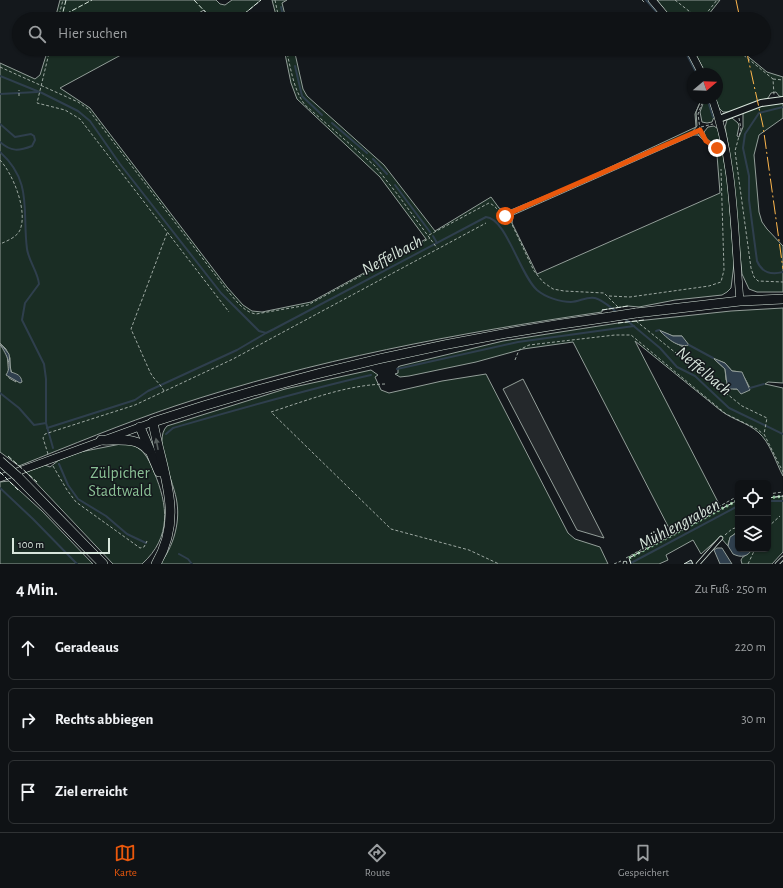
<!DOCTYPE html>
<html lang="de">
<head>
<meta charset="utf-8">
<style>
  body { margin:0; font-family:"Alegreya Sans",sans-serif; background:#1d2022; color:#f1f3f6 }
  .controls { position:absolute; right:12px; bottom:12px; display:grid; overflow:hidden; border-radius:6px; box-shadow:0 1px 3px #0004 }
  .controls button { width:36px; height:36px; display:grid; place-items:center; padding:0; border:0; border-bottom:1px solid #2f3234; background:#0f1215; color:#f1f3f6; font:20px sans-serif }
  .compass { position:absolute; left:687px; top:68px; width:36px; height:36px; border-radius:50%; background:#0f1215; box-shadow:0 1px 3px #0004; rotate:71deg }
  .scale { position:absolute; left:12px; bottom:10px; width:98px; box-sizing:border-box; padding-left:4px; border:2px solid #d8e6dc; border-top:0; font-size:11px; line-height:14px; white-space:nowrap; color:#d8e6dc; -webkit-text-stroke:3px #14181c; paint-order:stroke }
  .stop { position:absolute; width:12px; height:12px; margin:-9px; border:3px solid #ea580c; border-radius:50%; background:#fff }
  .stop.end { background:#ea580c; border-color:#fff; box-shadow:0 1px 4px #0008 }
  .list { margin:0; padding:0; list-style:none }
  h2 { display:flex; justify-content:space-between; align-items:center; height:52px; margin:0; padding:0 16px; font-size:17px }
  h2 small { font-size:13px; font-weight:400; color:#9b9ea0 }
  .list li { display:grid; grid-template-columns:26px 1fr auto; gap:12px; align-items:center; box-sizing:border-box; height:64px; margin:0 8px 8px; padding:0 8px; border:1px solid #2f3234; border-radius:6px }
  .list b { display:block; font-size:15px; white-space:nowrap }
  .list em { font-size:13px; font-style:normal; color:#9b9ea0 }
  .icon { flex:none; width:22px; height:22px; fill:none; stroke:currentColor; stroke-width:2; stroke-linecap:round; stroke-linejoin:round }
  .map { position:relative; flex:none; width:783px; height:564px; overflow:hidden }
  .search { position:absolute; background:#0f1215; box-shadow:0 1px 3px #0004; left:12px; right:12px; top:12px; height:44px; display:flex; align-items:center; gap:10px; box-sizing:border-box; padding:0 14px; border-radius:22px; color:#9b9ea0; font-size:15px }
  .sheet { height:268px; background:#0f1215 }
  nav { display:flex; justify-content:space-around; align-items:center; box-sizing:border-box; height:56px; border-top:1px solid #2f3234; background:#0f1215; font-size:11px; color:#9b9ea0 }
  nav a { display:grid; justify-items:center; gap:2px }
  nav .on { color:#ea580c }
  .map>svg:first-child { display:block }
</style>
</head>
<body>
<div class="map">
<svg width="783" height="564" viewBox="0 0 783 564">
  <rect width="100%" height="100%" fill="#14181c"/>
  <!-- green -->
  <g fill="#1a2d24" stroke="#939e99" fill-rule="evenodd">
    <polygon points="60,0 216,0 220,4 225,5 232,0 261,0 238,19 212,19 204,10 188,19 55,19"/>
    <polygon points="272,0 287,0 282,3 286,19 277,19"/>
    <polygon points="657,0 720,0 705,19 672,19"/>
    <path d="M48 49H132L60 88 90 108 227 287 243 305 252 311 262 312 311 302 426 239 380 177 297 99 291 83 284 49H294L303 89 307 96 384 165 435 231 491 197 499 208 506 212 576 183 696 127 695 114 702 98 696 112 697 126 693 131 694 133H697L716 149 717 147 706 138 704 132 708 127 714 126 718 129 728 183 734 264 731 288 727 292 722 295 675 300 639 307 628 306 602 310V312C458 333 313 360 175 406 122 424 71 445 19 466L0 452V345L7 353 9 378 16 382 10 368V358L6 349 0 343V63L35 79 40 75ZM694 135H698L715 151 717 155 720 193 537 274 512 223 513 215Z"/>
    <polygon points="693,49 739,49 767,72 783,77 783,97 779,96 776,92 771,93 768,98 729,112 723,112 719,108 715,98 717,98 717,74 706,74"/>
    <polygon points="705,98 708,98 714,117 712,122 707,123 702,122 700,112"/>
    <polygon points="783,103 783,118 759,135 754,155 759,212 762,222 767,229 783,246 783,292 757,292 749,289 742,274 729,149 725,127 727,120 732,118 738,123 739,126 737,136 739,137 743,127 743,114 745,111 770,104"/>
    <path d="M783 308V383L768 382 765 384 783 388V476C776 463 770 442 758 432 748 423 731 419 720 410L635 341 719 504 670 530 573 342 523 349 476 362 409 376 400 377 395 374 398 373V367L400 366 503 341 618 323 731 311ZM660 331 673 336H682L683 347 672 341ZM714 359 725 363 732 371C743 371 745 379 750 388L745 392 737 389H733L726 380 725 369Z"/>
    <path d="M371 370 378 375 375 377 381 390 389 393 442 381 486 374 568 533 575 539 600 547 608 564H160C173 547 180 524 177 503 175 483 152 441 167 426L285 389Z"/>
    <path d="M126 443C142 446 148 457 154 472 168 505 172 537 142 564H113L26 472 45 465 50 467 59 460 80 452Z"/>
    <polygon points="9,481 42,511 93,564 0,564 0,482"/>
    <path d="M783 496V552L772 564H742L741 560C743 555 749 555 752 549H768V498Z"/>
    <path d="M738 500V532C732 534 728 540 728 546L720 537 701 554 693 540 666 555 668 560 659 564H631L629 558Z"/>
  </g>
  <!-- parking -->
  <polygon fill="#24282b" stroke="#939e99" points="523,379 604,538 577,530 503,389"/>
  <!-- water -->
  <g fill="#2f3f4d" stroke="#939e99">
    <path d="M659 330 673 336H682L689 345C677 348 667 338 659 330Z"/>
    <path d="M0 343 9 354 11 372C17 374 21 375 22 382L20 383 6 375C14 363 4 353 0 343Z"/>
    <polygon points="713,358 725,363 732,371 742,372 750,390 741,394 737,389 730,389 727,384 725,369"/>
    <path d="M738 532V549H752C748 557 741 558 733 554L728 546 730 537Z"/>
    <polygon points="717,548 722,548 732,564 720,564 714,550"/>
  </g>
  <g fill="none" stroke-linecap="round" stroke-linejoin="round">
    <!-- stream -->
    <g stroke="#2f3f4d" stroke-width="2">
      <polyline points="646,0 663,19"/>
      <polyline points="281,7 284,19"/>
      <polyline points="291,49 292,54"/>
      <polyline points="684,49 697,74"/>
      <polyline points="295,66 302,96 322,115"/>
      <path d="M0 76 42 93 78 111 90 121 120 164 221 293 259 331 266 333 274 329 486 217C506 218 520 275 537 290 545 297 560 302 571 302 579 302 587 296 595 298 603 300 611 308 618 313"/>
      <polyline points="0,94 37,92"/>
      <polyline points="707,98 713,117"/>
      <path d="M783 107 759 113 745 134 743 148 749 176V200L757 261C762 273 771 275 783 272"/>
      <polyline points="332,123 367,153"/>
      <path d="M0 124 15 137 31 134 34 136 35 140 32 146C19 151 11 152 0 142"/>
      <path d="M0 152C33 182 22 210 27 249 29 262 38 272 39 284L25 303 22 320 44 364 46 379V423L53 448"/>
      <polyline points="373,159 387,174"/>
      <polyline points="395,185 430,232"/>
      <polyline points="433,236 437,243"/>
      <polyline points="624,318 660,348 677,367 695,376 729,408 783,434"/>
      <polyline points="656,331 659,330"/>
      <polyline points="689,345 713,358"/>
      <polyline points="397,369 518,342 634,326"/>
      <polyline points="750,388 764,384"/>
      <polyline points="0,393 19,408 34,425 46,423"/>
      <polyline points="47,428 135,400 148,391 237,350 266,333"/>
      <path d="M166 434 173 428C239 409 304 390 371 375"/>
      <polyline points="59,464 68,485 78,499 106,516 127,534 146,543"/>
      <polyline points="0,488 33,519 77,564"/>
      <polyline points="768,501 783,501"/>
      <polyline points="179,554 188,559 192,564"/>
      <polyline points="631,563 738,506"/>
    </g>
  </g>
  <!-- building -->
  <polygon fill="#2c363c" stroke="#d8e6dc" points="691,560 693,564 684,564"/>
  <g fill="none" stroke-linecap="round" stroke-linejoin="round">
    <!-- service casing -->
    <g stroke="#d8e6dc" stroke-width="4.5">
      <g id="service">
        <polyline points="625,563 625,564"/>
        <polyline points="698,564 721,538"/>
        <polyline points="777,564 783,558"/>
      </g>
    </g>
    <!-- minor casing -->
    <g stroke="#d8e6dc" stroke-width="8">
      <polyline id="minor" points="719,119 761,103 783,100"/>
    </g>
    <!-- tertiary casing -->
    <g stroke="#d8e6dc" stroke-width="8">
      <g id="tertiary">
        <polyline points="652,0 668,19"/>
        <polyline points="689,49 702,74"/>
        <path d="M712 98C735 162 734 233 740 301"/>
        <polyline points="0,478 153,422"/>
      </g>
    </g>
    <!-- primary casing -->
    <g stroke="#d8e6dc" stroke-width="10">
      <g id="primary">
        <polyline points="636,313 740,301 783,299"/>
        <polyline points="140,427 159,472"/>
        <path d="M101 440C117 441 136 436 148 450"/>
        <polyline points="18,477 103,564"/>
        <path d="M156 564C185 515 162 473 153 422 301 373 455 338 610 317"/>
      </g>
    </g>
    <!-- path -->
    <g stroke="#9da8a2" stroke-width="1" stroke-dasharray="3 2" stroke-linecap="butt">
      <polyline points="275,0 279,19"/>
      <polyline points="642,0 645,3"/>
      <polyline points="675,0 699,19"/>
      <polyline points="58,19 63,0"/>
      <polyline points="702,19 717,0"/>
      <polyline points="50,49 37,103 65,110 80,119 229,312"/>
      <path d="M286 49C291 68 293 89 305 105L375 166 398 195 437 248"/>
      <polyline points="680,49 683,52"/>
      <polyline points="736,49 773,79 774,95"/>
      <path d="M0 67 78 102 88 109 226 289C235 299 243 312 256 314L308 305 430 238"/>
      <polyline points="773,79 783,80"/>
      <polyline points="19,96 19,90"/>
      <polyline points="704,98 698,114 700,129 704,139 718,150"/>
      <polyline points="739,118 741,129 735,151 751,268 754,277 758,281 783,282"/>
      <polyline points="701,127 713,124"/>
      <path d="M0 160C13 174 28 211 20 230 17 237 7 241 0 244"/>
      <polyline points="508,216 534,271 543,282 553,289 564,291 604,293 619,308"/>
      <polyline points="508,216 700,129"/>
      <path d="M429 235 489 203C497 206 499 214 507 216"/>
      <polyline points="609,296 630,297 709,286 721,282 724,270 721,169"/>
      <polyline points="636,321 742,406 767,418 764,434 783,472"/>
      <polyline points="515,360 519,350 529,345 615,335 631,335 726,414 757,429 763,434"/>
      <path d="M385 384C346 385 308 400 271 412L391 529 469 550 499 564"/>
      <path d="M164 391C160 383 154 380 150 372L131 329 167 233"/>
      <polyline points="48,454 43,438 45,434 135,405 233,359 486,223"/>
      <polyline points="53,466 67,490 76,502 140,548 144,547 147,541"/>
      <polyline points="768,494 783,492"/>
      <polyline points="768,527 780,516"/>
      <polyline points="725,535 732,529 738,527"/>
      <polyline points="626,558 738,496"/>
      <polyline points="614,564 621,561"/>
      <polyline points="748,564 755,549"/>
    </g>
    <!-- service -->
    <use href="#service" stroke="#14181c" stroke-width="3"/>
    <!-- minor -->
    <use href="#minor" stroke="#14181c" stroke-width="6"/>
    <!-- tertiary -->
    <use href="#tertiary" stroke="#14181c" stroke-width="7"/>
    <!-- primary -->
    <use href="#primary" stroke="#14181c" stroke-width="9"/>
    <!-- primary-bridge casing -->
    <g stroke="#d8e6dc" stroke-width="10" stroke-linecap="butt">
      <g id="primary-bridge">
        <polyline points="610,317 636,313"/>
        <polyline points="0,461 18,477"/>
      </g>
    </g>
    <!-- primary-bridge -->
    <use href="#primary-bridge" stroke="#14181c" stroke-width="9"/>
    <!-- hedge -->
    <g stroke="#8ac095" stroke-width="3" stroke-dasharray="2 3" stroke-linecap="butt">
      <polyline points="768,498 783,496"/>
      <polyline points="629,558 738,500"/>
    </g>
    <!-- fence -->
    <g stroke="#d8e6dc" stroke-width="1" stroke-dasharray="5 2" stroke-linecap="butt">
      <polyline points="66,0 62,16 92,0"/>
      <polyline points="194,0 212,19"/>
      <polyline points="238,19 261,0"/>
      <polyline points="602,310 628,306"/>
      <polyline points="618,323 644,320"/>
      <polyline points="8,456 37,482"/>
      <polyline points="0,472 18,490"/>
      <polyline points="768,498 783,496"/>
      <polyline points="631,564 629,558 738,500"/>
    </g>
    <!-- power -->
    <g stroke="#ffb74d" stroke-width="1" stroke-dasharray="14 3 2 3" stroke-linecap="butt">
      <polyline points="736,0 740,19"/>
      <polyline points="746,49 763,126 783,269"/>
    </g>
  </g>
  <!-- one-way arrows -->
  <defs><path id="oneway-solid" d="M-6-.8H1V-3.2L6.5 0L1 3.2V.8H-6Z"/></defs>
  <use fill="#59605f" href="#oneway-solid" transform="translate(157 444) rotate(-101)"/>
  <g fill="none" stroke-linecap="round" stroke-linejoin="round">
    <!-- route -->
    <polyline stroke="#ea580c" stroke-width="5" points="505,216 508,216 512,212 700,130 706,141 717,148"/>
  </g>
  <g text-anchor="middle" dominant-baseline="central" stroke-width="3" stroke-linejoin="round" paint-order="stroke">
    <!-- park labels -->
    <g font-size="16" fill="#8ac095" stroke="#14181c">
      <text x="120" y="473">Zülpicher<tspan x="120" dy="18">Stadtwald</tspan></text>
    </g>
    <!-- water labels -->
    <g font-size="17" font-style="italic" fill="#d8e6dc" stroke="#14181c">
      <text transform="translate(392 255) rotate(-28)">Neffelbach</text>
      <text transform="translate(704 371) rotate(40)">Neffelbach</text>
      <text transform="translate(679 524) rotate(-28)">Mühlengraben</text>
    </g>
  </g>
</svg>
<div class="controls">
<button><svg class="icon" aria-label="locate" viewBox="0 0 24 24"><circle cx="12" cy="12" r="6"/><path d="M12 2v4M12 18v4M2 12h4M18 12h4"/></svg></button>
<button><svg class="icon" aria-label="layers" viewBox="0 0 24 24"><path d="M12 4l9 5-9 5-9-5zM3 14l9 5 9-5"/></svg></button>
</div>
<svg class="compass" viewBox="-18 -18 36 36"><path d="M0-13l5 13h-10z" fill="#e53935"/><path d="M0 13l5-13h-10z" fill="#9b9ea0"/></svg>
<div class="scale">100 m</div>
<div class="stop" style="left:505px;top:216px"></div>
<div class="stop end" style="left:717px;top:148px"></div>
<div class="search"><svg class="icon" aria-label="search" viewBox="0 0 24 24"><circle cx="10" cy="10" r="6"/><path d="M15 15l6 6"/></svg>Hier suchen</div>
</div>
<section class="sheet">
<h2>4 Min.<small>Zu Fuß · 250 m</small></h2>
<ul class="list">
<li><svg class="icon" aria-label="ahead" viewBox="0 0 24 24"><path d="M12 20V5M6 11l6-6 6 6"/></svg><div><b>Geradeaus</b></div><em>220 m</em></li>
<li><svg class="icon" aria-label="right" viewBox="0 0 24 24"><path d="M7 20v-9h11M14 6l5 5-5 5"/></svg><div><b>Rechts abbiegen</b></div><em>30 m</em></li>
<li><svg class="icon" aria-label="arrive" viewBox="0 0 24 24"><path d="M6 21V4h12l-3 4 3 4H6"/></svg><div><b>Ziel erreicht</b></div></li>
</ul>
</section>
<nav>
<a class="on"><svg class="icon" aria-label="map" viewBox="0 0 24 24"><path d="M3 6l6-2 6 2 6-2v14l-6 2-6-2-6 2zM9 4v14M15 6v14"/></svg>Karte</a>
<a><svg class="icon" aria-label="directions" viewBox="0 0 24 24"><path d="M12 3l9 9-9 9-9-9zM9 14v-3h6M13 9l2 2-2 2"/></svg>Route</a>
<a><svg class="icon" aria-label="saved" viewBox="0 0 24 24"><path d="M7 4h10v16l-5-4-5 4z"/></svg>Gespeichert</a>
</nav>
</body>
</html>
